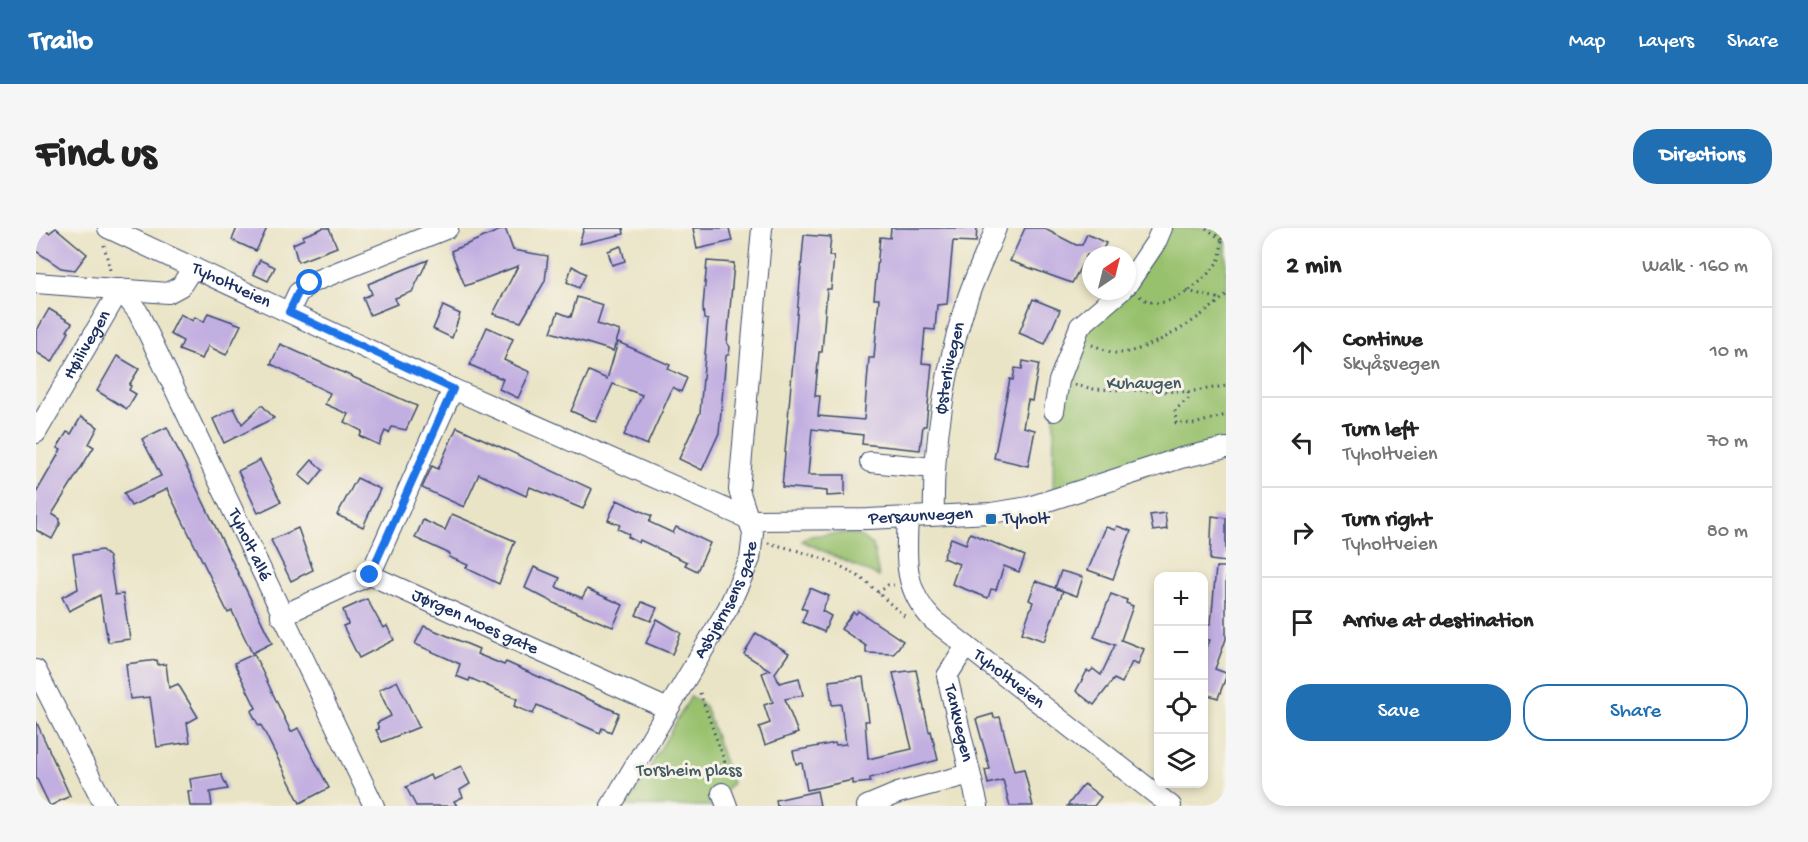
<!DOCTYPE html>
<html lang="en">
<head>
<meta charset="utf-8">
<style>
  body { margin:0; font-family:"Gochi Hand",sans-serif; background:#f6f6f6; color:#222 }
  .controls { position:absolute; right:18px; bottom:18px; display:grid; overflow:hidden; border-radius:12px; box-shadow:0 3px 9px #0003 }
  .controls button { width:54px; height:54px; display:grid; place-items:center; padding:0; border:0; border-bottom:2px solid #e0e0e0; background:#fff; color:#222; font:30px sans-serif }
  .compass { position:absolute; left:1046px; top:18px; width:54px; height:54px; border-radius:50%; background:#fff; box-shadow:0 3px 9px #0003; rotate:35deg }
  .stop { position:absolute; width:18px; height:18px; margin:-14px; border:4px solid #1a73e8; border-radius:50%; background:#fff }
  .stop.end { background:#1a73e8; border-color:#fff; box-shadow:0 2px 6px #0008 }
  .list { margin:0; padding:0; list-style:none }
  h2 { display:flex; justify-content:space-between; align-items:center; height:78px; margin:0; padding:0 24px; font-size:26px }
  h2 small { font-size:20px; font-weight:400; color:#767676 }
  .list li { display:grid; grid-template-columns:39px 1fr auto; gap:18px; align-items:center; box-sizing:border-box; height:90px; padding:0 24px; border-top:2px solid #e0e0e0 }
  .list b { display:block; font-size:22px; white-space:nowrap }
  .list p { margin:0; font-size:20px; white-space:nowrap; color:#767676 }
  .list em { font-size:20px; font-style:normal; color:#767676 }
  .actions { display:flex; gap:12px; padding:18px 24px }
  .actions a { flex:1; padding:14px 0; border:2px solid #1f6fb2; border-radius:24px; text-align:center; font-size:21px; color:#1f6fb2 }
  .actions .main { background:#1f6fb2; color:#fff }
  .icon { flex:none; width:33px; height:33px; fill:none; stroke:currentColor; stroke-width:2; stroke-linecap:round; stroke-linejoin:round }
  .map { position:relative; flex:none; width:1190px; height:578px; overflow:hidden; border-radius:24px }
  header { display:flex; align-items:center; gap:36px; box-sizing:border-box; height:84px; padding:0 30px; background:#1f6fb2; color:#fff }
  header strong { font-size:28px }
  nav { display:flex; gap:33px; margin-inline-start:auto; font-size:21px }
  .intro { display:flex; align-items:center; justify-content:space-between; box-sizing:border-box; height:144px; padding:0 36px }
  h1 { margin:0; font-size:42px }
  .button { padding:15px 27px; border-radius:24px; background:#1f6fb2; color:#fff; font-size:21px; font-weight:700 }
  main { display:flex; gap:36px; padding:0 36px }
  aside { flex:1; background:#fff; border-radius:24px; box-shadow:0 3px 9px #0003 }
  .map>svg:first-child { display:block }
</style>
</head>
<body>
<header>
<strong>Trailo</strong>
<nav><a>Map</a><a>Layers</a><a>Share</a></nav>
</header>
<div class="intro"><h1>Find us</h1><a class="button">Directions</a></div>
<main>
<div class="map">
<svg width="1190" height="578" viewBox="0 0 1190 578">
  <rect width="100%" height="100%" fill="#f7f3e8"/>
  <filter id="ink" filterUnits="userSpaceOnUse"><feTurbulence type="fractalNoise" baseFrequency=".0167" numOctaves="2"/><feDisplacementMap in="SourceGraphic" scale="12" xChannelSelector="R" yChannelSelector="G"/><feConvolveMatrix kernelMatrix="1 2 1 2 8 2 1 2 1" color-interpolation-filters="sRGB"/></filter>
  <filter id="wash" filterUnits="userSpaceOnUse"><feTurbulence type="fractalNoise" baseFrequency=".008" numOctaves="4" result="noise"/><feDisplacementMap in="SourceGraphic" scale="24" xChannelSelector="R" yChannelSelector="G"/><feGaussianBlur stdDeviation="1.35" result="paint"/><feColorMatrix in="noise" values="0 0 0 0 0 0 0 0 0 0 0 0 0 0 0 0 0 1.4 0 .05"/><feComposite in="paint" operator="in"/></filter>
  <g filter="url(#wash)">
    <rect width="100%" height="100%" fill="#eae4c6"/>
    <!-- green -->
    <g fill="#98c16d" stroke="#5a7866" stroke-width="1.5">
      <polygon points="1126,0 1190,0 1190,225 1017,272 1018,183 1038,110 1070,77"/>
      <polygon points="807,305 822,307 837,317 843,349 766,313 772,308"/>
      <polygon points="655,468 669,478 696,555 687,565 689,572 676,578 591,578"/>
    </g>
    <g id="blocks">
      <!-- building -->
      <g fill="#c2afe1">
        <polygon points="5,0 13,5 20,0 51,26 39,42 25,40 0,23 0,8"/>
        <polygon points="201,0 231,0 220,23 196,12"/>
        <polygon points="287,0 293,0 301,19 262,34 257,16 268,11 267,8"/>
        <polygon points="469,0 477,22 512,28 509,53 485,94 457,86 482,38 429,58 415,23"/>
        <polygon points="548,0 587,0 588,6 543,16"/>
        <polygon points="657,0 693,0 696,13 661,21"/>
        <polygon points="855,0 941,0 940,14 917,13 911,76 901,77 899,102 889,101 886,135 896,136 890,198 887,198 884,222 826,216 827,207 776,201 772,247 809,247 809,267 791,268 791,263 746,259 768,7 795,9 793,28 798,28 795,61 791,61 786,124 783,124 779,168 784,168 782,188 828,192 833,130 838,130 843,71 838,71 844,9 854,10"/>
        <polygon points="989,0 1007,0 1040,17 1046,17 1051,6 1070,15 1064,27 1051,27 1036,55 974,33"/>
        <polygon points="585,18 589,33 576,37 572,23"/>
        <polygon points="224,32 239,39 232,53 217,46"/>
        <polygon points="392,32 376,64 359,70 361,76 334,87 327,70 336,66 332,56"/>
        <polygon points="671,33 698,35 691,115 694,119 693,126 690,128 683,205 666,242 643,231 664,185 672,92 668,91 667,79"/>
        <polygon points="536,38 550,46 543,60 531,54"/>
        <polygon points="541,69 567,77 561,96 584,103 577,123 515,104 522,84 535,89"/>
        <polygon points="997,71 1024,82 1009,116 983,105"/>
        <polygon points="407,78 424,86 416,110 397,101"/>
        <polygon points="13,81 36,95 31,103 33,104 16,134 0,124 0,104"/>
        <polygon points="172,85 205,97 190,127 172,118 166,131 143,122 147,113 134,106 144,86 157,93 159,89 168,94"/>
        <polygon points="451,99 477,111 468,132 494,144 482,170 463,161 467,151 434,137"/>
        <polygon points="582,114 634,137 632,141 651,150 645,164 637,159 611,217 588,207 606,167 577,156 560,194 535,183 553,143 571,151"/>
        <polygon points="244,116 381,178 370,202 356,199 353,205 349,203 343,217 324,208 326,203 308,194 312,186 289,176 294,165 235,136"/>
        <polygon points="81,128 103,141 93,157 95,158 93,162 100,166 91,181 61,163"/>
        <polygon points="987,133 1003,136 996,173 992,172 987,199 999,202 992,238 958,230 974,151 977,152 979,140 986,141"/>
        <polygon points="226,177 238,190 188,215 177,191 198,180 206,196"/>
        <polygon points="45,189 62,199 53,216 58,219 16,286 24,291 24,296 16,311 0,302 0,265 25,222 21,220 31,204 35,206"/>
        <polygon points="131,199 236,415 216,425 196,383 192,385 131,261 95,278 88,265 125,248 106,211"/>
        <polygon points="421,199 556,261 547,281 494,259 490,268 443,246 428,279 386,260 396,238 402,241"/>
        <polygon points="224,232 245,274 222,285 202,243"/>
        <polygon points="276,232 287,242 275,257 263,247"/>
        <polygon points="321,250 344,261 327,299 301,287"/>
        <polygon points="581,272 616,288 613,294 637,305 640,299 674,315 661,343 649,337 651,334 604,312 603,315 592,309 593,306 582,301 584,297 572,292"/>
        <polygon points="1129,285 1131,301 1117,303 1114,287"/>
        <polygon points="416,286 479,313 463,356 430,340 432,337 413,329 414,326 379,310 387,292 409,302"/>
        <polygon points="1176,288 1190,290 1190,334 1174,332"/>
        <polygon points="1081,298 1095,303 1077,351 1052,342 1070,299 1079,302"/>
        <polygon points="262,300 277,342 255,353 235,312"/>
        <polygon points="934,305 989,328 983,344 968,338 960,362 955,361 952,370 916,356 923,336 907,330 915,310 930,316"/>
        <polygon points="66,322 73,329 79,367 87,366 94,411 72,414 64,367 33,383 26,369 42,361 37,326"/>
        <polygon points="498,339 524,350 520,359 546,370 551,361 587,377 577,399 522,377 489,360"/>
        <polygon points="1180,339 1190,339 1190,411 1179,441 1190,445 1190,449 1182,470 1170,466 1167,468 1167,430 1174,412 1167,411 1167,395 1175,396"/>
        <polygon points="1025,343 1047,349 1041,368 1019,360"/>
        <polygon points="1000,353 1027,363 1008,413 986,405 997,374 993,372"/>
        <polygon points="774,360 793,368 786,383 795,388 788,404 766,394 771,382 765,380"/>
        <polygon points="1075,366 1091,372 1090,375 1097,378 1085,412 1108,421 1102,437 1096,434 1086,455 1078,451 1058,477 1040,463 1051,443 1054,444 1057,441 1065,447 1079,417 1058,409"/>
        <polygon points="331,371 347,400 351,398 358,412 323,430 307,398 312,396 307,382"/>
        <polygon points="606,374 621,380 615,393 600,387"/>
        <polygon points="822,383 867,413 858,426 830,425 830,418 805,401 817,384 820,386"/>
        <polygon points="621,391 645,405 636,426 610,415"/>
        <polygon points="388,398 443,421 441,426 468,437 470,434 583,485 575,504 566,500 564,505 501,477 497,486 478,478 481,471 434,450 433,453 420,448 424,436 379,416"/>
        <polygon points="720,405 753,425 739,445 743,455 763,450 767,467 749,471 762,505 729,517 723,499 734,495 728,477 737,474 726,445 734,442 708,426"/>
        <polygon points="218,426 255,504 262,500 293,560 264,575 225,497 223,498 215,483 220,480 198,435"/>
        <polygon points="121,432 122,437 130,436 133,460 142,456 162,489 151,495 154,514 121,519 114,469 94,471 90,436"/>
        <polygon points="880,442 893,504 895,503 902,532 834,550 834,554 817,556 817,552 771,562 766,535 760,536 757,523 799,515 800,517 810,516 805,476 796,477 793,453 827,449 833,493 829,493 832,531 876,521 857,445"/>
        <polygon points="361,453 383,499 346,514 340,502 343,501 341,495 355,488 343,462"/>
        <polygon points="957,486 958,490 964,489 978,543 988,541 997,578 974,578 967,552 952,556 949,542 954,541 940,491"/>
        <polygon points="0,493 34,568 14,578 0,549"/>
        <polygon points="425,538 434,556 424,562 427,569 418,573 421,578 380,578 370,559 394,547 396,552"/>
        <polygon points="185,546 192,561 174,564 176,578 154,578 152,563 156,563 154,551"/>
        <polygon points="1048,556 1065,569 1058,578 1031,578"/>
        <polygon points="781,563 784,578 741,578 740,572"/>
      </g>
    </g>
  </g>
  <g filter="url(#ink)">
    <use href="#blocks" fill-opacity="0" stroke="#3a4a6e" stroke-width="1.5"/>
    <g fill="none" stroke-linecap="round" stroke-linejoin="round">
      <!-- minor casing -->
      <g stroke="#3a4a6e" stroke-width="22">
        <g id="minor">
          <path id="s1" d="M72 0 417 161 715 292 832 291 955 285 993 279 1145 230 1190 220"/>
          <polyline points="0,55 132,65 145,58 157,39"/>
          <polyline points="1091,57 1120,14 1126,0"/>
          <polyline points="253,84 262,65 274,55 412,0"/>
          <polyline points="1018,183 1023,153 1044,98 1085,63"/>
          <path id="s2" d="M0 205 84 61 102 84 338 578"/>
          <polyline points="834,234 898,240"/>
          <path id="s3" d="M898 287C896 223 911 130 932 69 940 46 951 23 960 0"/>
          <path id="s4" d="M872 289C870 330 867 361 897 392L1135 578"/>
          <polyline points="334,347 417,161"/>
          <path id="s5" d="M245 388 334 347 632 481"/>
          <path id="s6" d="M930 418 911 448 942 578"/>
          <polyline points="0,442 69,578"/>
          <polyline points="686,565 691,578"/>
          <path id="s7" d="M575 578 692 380 714 331 717 305 703 262 726 0"/>
          <polyline points="831,578 862,565 934,546"/>
        </g>
      </g>
      <!-- path -->
      <g stroke="#3a4a6e" stroke-width="3" stroke-dasharray="1.5 4.5" stroke-linecap="butt">
        <polyline points="1170,0 1186,12"/>
        <polyline points="68,17 74,42"/>
        <polyline points="1151,63 1185,71"/>
        <path d="M1104 68C1127 90 1172 52 1183 31 1185 26 1185 18 1186 12L1190 9"/>
        <path d="M1056 117C1063 119 1072 124 1079 125 1110 127 1168 88 1190 67"/>
        <polyline points="1039,157 1058,161 1152,164 1153,170 1139,182 1140,195 1158,196 1190,187"/>
        <polyline points="1152,164 1190,158"/>
        <path d="M732 315C764 323 797 331 825 350 841 362 855 378 871 390"/>
        <polyline points="842,365 852,357 858,357"/>
        <polyline points="664,465 694,549"/>
      </g>
      <!-- minor -->
      <use href="#minor" stroke="#fff" stroke-width="20"/>
    </g>
  </g>
  <g fill="none" stroke-linecap="round" stroke-linejoin="round" filter="url(#ink)">
    <!-- route -->
    <polyline stroke="#1a73e8" stroke-width="8" points="274,55 262,65 253,84 417,161 334,347"/>
  </g>
  <!-- markers -->
  <rect fill="#1f6fb2" stroke="#f7f3e8" stroke-width="2" x="949" y="285" width="12" height="12" rx="3"/>
  <g text-anchor="middle" dominant-baseline="central" stroke-width="6" stroke-linejoin="round" paint-order="stroke">
    <!-- street labels -->
    <g font-size="18" fill="#1b2f5e" stroke="#f7f3e8">
      <text stroke="none"><textPath href="#s1" startOffset="136">Tyholtveien</textPath></text>
      <text stroke="none"><textPath href="#s2" startOffset="102">Høilivegen</textPath></text>
      <text stroke="none"><textPath href="#s3" startOffset="148">Østerlivegen</textPath></text>
      <text stroke="none"><textPath href="#s1" startOffset="876">Persaunvegen</textPath></text>
      <text stroke="none"><textPath href="#s2" startOffset="454">Tyholt allé</textPath></text>
      <text stroke="none"><textPath href="#s7" startOffset="237">Asbjørnsens gate</textPath></text>
      <text stroke="none"><textPath href="#s5" startOffset="213">Jørgen Moes gate</textPath></text>
      <text stroke="none"><textPath href="#s4" startOffset="206">Tyholtveien</textPath></text>
      <text stroke="none"><textPath href="#s6" startOffset="84">Tankvegen</textPath></text>
    </g>
    <!-- park labels -->
    <g font-size="18" fill="#405b62" stroke="#f7f3e8">
      <text x="1108" y="156">Kuhaugen</text>
      <text x="653" y="543">Torsheim plass</text>
    </g>
    <!-- poi labels -->
    <g font-size="18" fill="#1b2f5e" stroke="#f7f3e8" text-anchor="start">
      <text x="967" y="291">Tyholt</text>
    </g>
  </g>
</svg>
<div class="controls">
<button>+</button>
<button>−</button>
<button><svg class="icon" aria-label="locate" viewBox="0 0 24 24"><circle cx="12" cy="12" r="6"/><path d="M12 2v4M12 18v4M2 12h4M18 12h4"/></svg></button>
<button><svg class="icon" aria-label="layers" viewBox="0 0 24 24"><path d="M12 4l9 5-9 5-9-5zM3 14l9 5 9-5"/></svg></button>
</div>
<svg class="compass" viewBox="-18 -18 36 36"><path d="M0-13l5 13h-10z" fill="#e53935"/><path d="M0 13l5-13h-10z" fill="#767676"/></svg>
<div class="stop" style="left:274px;top:55px"></div>
<div class="stop end" style="left:334px;top:347px"></div>
</div>
<aside>
<h2>2 min<small>Walk · 160 m</small></h2>
<ul class="list">
<li><svg class="icon" aria-label="ahead" viewBox="0 0 24 24"><path d="M12 20V5M6 11l6-6 6 6"/></svg><div><b>Continue</b><p>Skyåsvegen</p></div><em>10 m</em></li>
<li><svg class="icon" aria-label="left" viewBox="0 0 24 24"><path d="M17 20v-9H6M10 6l-5 5 5 5"/></svg><div><b>Turn left</b><p>Tyholtveien</p></div><em>70 m</em></li>
<li><svg class="icon" aria-label="right" viewBox="0 0 24 24"><path d="M7 20v-9h11M14 6l5 5-5 5"/></svg><div><b>Turn right</b><p>Tyholtveien</p></div><em>80 m</em></li>
<li><svg class="icon" aria-label="arrive" viewBox="0 0 24 24"><path d="M6 21V4h12l-3 4 3 4H6"/></svg><div><b>Arrive at destination</b></div></li>
</ul>
<div class="actions"><a class="main">Save</a><a>Share</a></div>
</aside>
</main>
</body>
</html>
